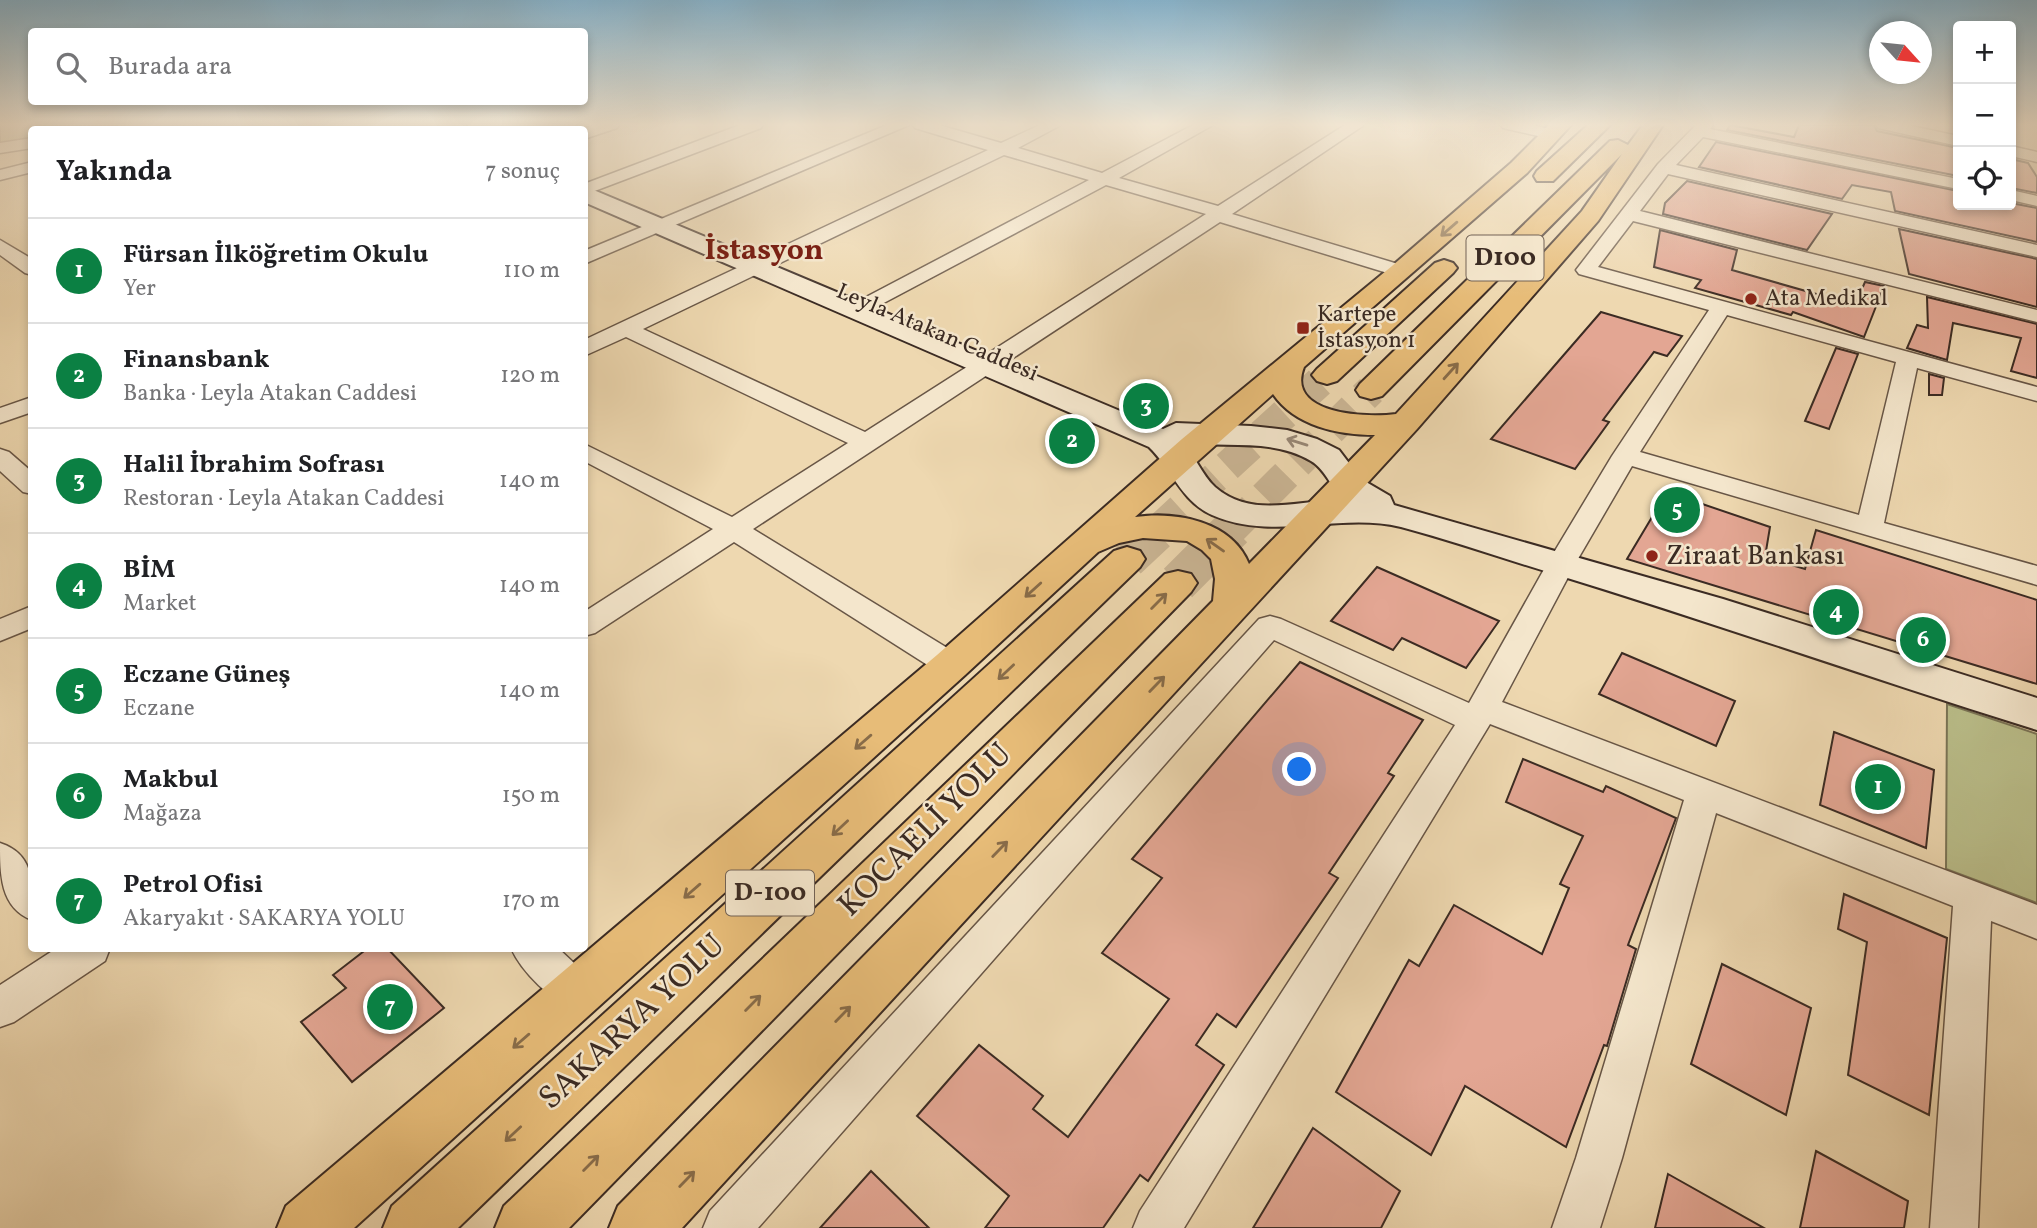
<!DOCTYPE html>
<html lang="tr">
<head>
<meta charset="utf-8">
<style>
  body { margin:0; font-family:Vollkorn,serif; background:#f6f6f6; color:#202124 }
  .controls { position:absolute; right:21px; top:21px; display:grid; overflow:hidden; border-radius:7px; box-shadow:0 4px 10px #0003 }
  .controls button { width:63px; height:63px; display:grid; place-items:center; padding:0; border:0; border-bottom:2px solid #e0e0e0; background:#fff; color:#202124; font:35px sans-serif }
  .compass { position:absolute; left:1869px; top:21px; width:63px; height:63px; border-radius:50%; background:#fff; box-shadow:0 4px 10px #0003; rotate:117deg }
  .you { position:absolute; left:1300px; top:770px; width:24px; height:24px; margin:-18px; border:5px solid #fff; border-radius:50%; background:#1a73e8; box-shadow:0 0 0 10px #1a73e833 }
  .badge { display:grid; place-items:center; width:46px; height:46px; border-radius:50%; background:#0b8043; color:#fff; font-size:23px; font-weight:700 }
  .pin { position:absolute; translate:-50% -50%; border:4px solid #fff; box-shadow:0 2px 7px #0006 }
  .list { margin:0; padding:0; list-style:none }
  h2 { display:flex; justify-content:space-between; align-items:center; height:91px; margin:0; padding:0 28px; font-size:30px }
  h2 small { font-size:23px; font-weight:400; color:#757577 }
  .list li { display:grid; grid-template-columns:46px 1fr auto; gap:21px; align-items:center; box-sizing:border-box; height:105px; padding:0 28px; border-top:2px solid #e0e0e0 }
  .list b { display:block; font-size:26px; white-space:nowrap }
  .list p { margin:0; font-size:23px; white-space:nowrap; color:#757577 }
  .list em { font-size:23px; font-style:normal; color:#757577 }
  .icon { flex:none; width:38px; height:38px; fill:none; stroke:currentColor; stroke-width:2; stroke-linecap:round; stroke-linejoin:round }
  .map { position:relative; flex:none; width:2037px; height:1228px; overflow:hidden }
  .search { position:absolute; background:#fff; box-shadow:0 4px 10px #0003; left:28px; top:28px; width:560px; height:77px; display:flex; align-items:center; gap:18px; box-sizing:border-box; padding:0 24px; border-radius:7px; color:#757577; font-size:26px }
  .panel { position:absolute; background:#fff; box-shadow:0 4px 10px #0003; left:28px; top:126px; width:560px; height:826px; border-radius:7px }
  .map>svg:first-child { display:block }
</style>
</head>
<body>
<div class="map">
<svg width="2037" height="1228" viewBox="0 0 2037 1228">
  <rect width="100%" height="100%" fill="#eed8b0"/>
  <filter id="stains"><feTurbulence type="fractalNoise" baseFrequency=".00286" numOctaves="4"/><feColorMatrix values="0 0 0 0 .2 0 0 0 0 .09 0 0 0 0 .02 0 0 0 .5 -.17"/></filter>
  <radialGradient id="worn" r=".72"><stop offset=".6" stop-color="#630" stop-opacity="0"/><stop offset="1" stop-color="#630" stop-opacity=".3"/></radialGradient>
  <!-- green -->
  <g fill="#babe8a" stroke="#7a7456" stroke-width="2">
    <polygon points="0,125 119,125 92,129 32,130 31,139 0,144"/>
    <polygon points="1947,704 2037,734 2037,903 1946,869"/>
  </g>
  <!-- building -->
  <g fill="#e3a693" stroke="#3b2b23" stroke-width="2">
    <polygon points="1730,125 1794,137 1799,125 1874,125 1877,131 1958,148 1958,176 1727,130"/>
    <polygon points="1716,142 1958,191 1958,205 2011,205 2011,203 2037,208 2037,242 1895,211 1891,192 1852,185 1842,199 1699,167"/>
    <polygon points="2011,159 2028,163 2037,177 2037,193 2011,188"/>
    <polygon points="1687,181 1832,214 1807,250 1663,214 1665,203"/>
    <polygon points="1899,229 2037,259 2037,307 1909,274"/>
    <polygon points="1660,230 1737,250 1732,270 1855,305 1865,282 1884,286 1864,337 1793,312 1791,315 1695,288 1701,280 1654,267"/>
    <polygon points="1927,297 2037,324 2037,378 2011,371 2021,338 1953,323 1947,360 1907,348 1917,325 1928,328"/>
    <polygon points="1601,312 1682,336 1667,356 1654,352 1603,420 1609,422 1575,469 1491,439"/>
    <polygon points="1836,348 1858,354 1829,429 1805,421"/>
    <polygon points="1929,374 1944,378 1942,395 1929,395"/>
    <polygon points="1667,492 1770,527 1765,557 1805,569 1816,530 2037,600 2037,684 1627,559"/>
    <polygon points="1377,567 1499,621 1466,668 1402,638 1393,650 1331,621"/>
    <polygon points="1622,653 1735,701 1716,746 1599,694"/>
    <polygon points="1300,662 1423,720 1388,773 1394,776 1329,873 1338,878 1236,1027 1217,1014 1196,1045 1224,1065 1148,1181 1140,1175 1103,1228 985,1228 1009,1196 917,1116 979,1045 1043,1096 1033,1109 1068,1137 1169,999 1102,953 1162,878 1132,859"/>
    <polygon points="1834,732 1934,770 1926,848 1820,805"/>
    <polygon points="1523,759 1603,792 1606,786 1676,818 1628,945 1636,949 1607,1046 1604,1045 1566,1147 1465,1086 1431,1155 1336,1092 1409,960 1419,966 1454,905 1542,954 1569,888 1560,884 1583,836 1506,802"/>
    <polygon points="1844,894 1947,938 1929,1115 1848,1075 1867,942 1838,929"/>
    <polygon points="368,948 387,948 444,1008 352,1082 301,1022 346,988 333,975"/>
    <polygon points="1722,964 1811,1008 1786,1115 1691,1064"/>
    <polygon points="1313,1128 1400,1191 1381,1228 1253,1228"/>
    <polygon points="1816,1151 1908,1201 1904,1228 1800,1228"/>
    <polygon points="871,1171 929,1228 820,1228"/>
    <polygon points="1668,1174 1764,1228 1655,1228"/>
  </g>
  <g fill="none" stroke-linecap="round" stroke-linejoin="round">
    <!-- trunk-tunnel-far1 -->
    <g stroke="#cab594" stroke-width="31" stroke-dasharray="31 16" stroke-linecap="butt">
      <polyline points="1158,530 1327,375"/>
      <polyline points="1231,530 1371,390"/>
    </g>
    <!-- trunk-tunnel -->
    <g stroke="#cab594" stroke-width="40" stroke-dasharray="40 20" stroke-linecap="butt">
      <polyline points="1127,559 1160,528"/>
      <polyline points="1178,583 1233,528"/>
    </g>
    <!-- minor casing -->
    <g stroke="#685646" stroke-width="3">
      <g id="minor">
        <polygon points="124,125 183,125 176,130 116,130"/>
        <polygon points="594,125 619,125 617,128 584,139 584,130 582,130"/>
        <polygon points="740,125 763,125 761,128 584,195 584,184"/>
        <polygon points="887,125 909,125 584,264 584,251"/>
        <path d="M913 125H939L1001 143 1040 125H1061L1018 148 1102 173 1193 125H1213L1119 178 1218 206 1345 125H1364L1232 214 1408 267 1411 271 1408 275H1394L1220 222 753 529 962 657 967 665 962 673 951 676 940 673 734 542 595 633 584 636V612L713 529 584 461V444L732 517 848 443 626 337 584 356V340L988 150 915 128ZM1004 155 1089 180 849 306 845 310 849 314H863L1106 185 1206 214 865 432 643 329Z"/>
        <polygon points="1501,125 1533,125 1557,131 1559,134 1551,139 1503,128"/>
        <path d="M1696 125H1713L1710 129 1958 179V189L1703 137 1676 165 2037 245V257L1668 174 1640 211 2037 310V322L1633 221 1598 267 2037 387V401L1917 368 1884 523 2037 566V585L1632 466 1575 564 1502 702 2037 905V939L1991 921 1978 1228H1930L1953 906 1716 813 1622 1158 1600 1228H1552L1576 1158 1684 800 1490 724 1184 1228H1133L1140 1211 1455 725 1274 640 758 1228H703L710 1211 1259 619 1270 616 1281 619 1469 703 1547 564 1612 456 1709 310 1579 274 1576 270 1658 164ZM1727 315 1896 362 1859 515 1640 452Z"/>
        <polygon points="1876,125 1907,125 1958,136 1958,146 1878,128"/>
        <polygon points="32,138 32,148 0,153 0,143"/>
        <polygon points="2011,146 2037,152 2037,162 2011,156"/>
        <polygon points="32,162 32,172 0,180 0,170"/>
        <polygon points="2011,190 2037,196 2037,206 2011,200"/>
        <polygon points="0,240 32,259 32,275 25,273 0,255"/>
        <polygon points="32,397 32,412 0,423 0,408"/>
        <polygon points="0,449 9,452 32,472 32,494 23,492 0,471"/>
        <polygon points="32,606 32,628 0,641 0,619"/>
        <path d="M0 843C37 855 32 888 32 920 0 908 0 874 0 843Z"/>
        <polygon points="57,948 110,948 105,961 14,1022 0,1027 0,985"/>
        <path d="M511 948H558L591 979 597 992 591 1005 577 1011C552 1001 522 973 511 948Z"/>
      </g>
    </g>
    <!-- secondary casing -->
    <g stroke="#3b2b23" stroke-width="4">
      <g id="secondary">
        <polygon points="439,125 466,125 469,130 442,130"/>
        <path d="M584 186 1163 429 1176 423 1251 426 1287 430 1317 439 1339 450 1361 479 1390 496 1394 505 1723 599 2037 698V730C1873 679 1712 622 1548 572 1499 557 1450 540 1401 527 1338 512 1273 542 1212 515 1181 501 1172 469 1149 447L584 202ZM1182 443C1225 448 1273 438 1311 461 1327 470 1331 491 1348 501 1303 497 1254 521 1215 487 1201 474 1196 456 1182 443Z"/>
      </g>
    </g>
    <!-- trunk casing -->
    <g stroke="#3b2b23" stroke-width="4">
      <g id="trunk">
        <path d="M1549 125H1571L1527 173 1304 367C1285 415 1367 418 1396 414L1582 211 1622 154 1382 396 1371 399 1360 396 1356 390 1360 384 1610 141 1618 140 1628 145 1643 125H1663L1598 221 1417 429 682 1228H609L618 1206 1213 601 1215 579 1211 559 1202 550 1187 541 1143 538 1119 543 1098 552 965 675 354 1228H277L286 1206 937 655 1182 439 1392 266 1511 163ZM1273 394C1295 426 1338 435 1375 435L1249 564C1232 521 1176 511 1135 517Z"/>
        <polygon points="1588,125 1610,125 1553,181 1537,181 1534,176 1537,171"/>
        <polygon points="1444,260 1453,263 1457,268 1453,273 1337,381 1327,384 1317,381 1312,375 1317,369 1435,263"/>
        <polygon points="1127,547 1140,551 1145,559 1140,567 458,1228 383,1228 392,1206 1114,551"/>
        <polygon points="1178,571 1191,574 1197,583 1191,592 569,1228 495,1228 504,1206 1165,574"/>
      </g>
    </g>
    <!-- minor -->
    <use href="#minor" fill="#f4e6cc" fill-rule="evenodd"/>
    <!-- secondary -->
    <use href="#secondary" fill="#f4e6cc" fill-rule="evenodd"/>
    <!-- trunk -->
    <use href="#trunk" fill="#e7bc78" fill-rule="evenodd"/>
  </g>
  <!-- one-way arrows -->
  <defs><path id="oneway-shaft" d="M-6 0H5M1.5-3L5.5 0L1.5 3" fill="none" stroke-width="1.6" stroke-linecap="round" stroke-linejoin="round" transform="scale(1.75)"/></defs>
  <g stroke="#886c49">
    <use href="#oneway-shaft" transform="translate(1449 229) rotate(139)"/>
    <use href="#oneway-shaft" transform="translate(1451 371) rotate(-48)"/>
    <use href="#oneway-shaft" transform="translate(1215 545) rotate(-145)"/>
    <use href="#oneway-shaft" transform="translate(1033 590) rotate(138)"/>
    <use href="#oneway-shaft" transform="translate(1159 601) rotate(-45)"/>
    <use href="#oneway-shaft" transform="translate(1006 672) rotate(137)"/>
    <use href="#oneway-shaft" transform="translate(1157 684) rotate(-46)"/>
    <use href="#oneway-shaft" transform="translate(863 742) rotate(139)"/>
    <use href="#oneway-shaft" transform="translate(840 828) rotate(137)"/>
    <use href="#oneway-shaft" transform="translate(1000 849) rotate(-46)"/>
    <use href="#oneway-shaft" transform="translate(692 891) rotate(139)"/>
    <use href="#oneway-shaft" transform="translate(753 1003) rotate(-45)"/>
    <use href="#oneway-shaft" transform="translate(843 1014) rotate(-46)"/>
    <use href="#oneway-shaft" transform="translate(521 1041) rotate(139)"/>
    <use href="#oneway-shaft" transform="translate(513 1134) rotate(137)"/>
    <use href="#oneway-shaft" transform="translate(591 1163) rotate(-45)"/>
    <use href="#oneway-shaft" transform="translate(687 1179) rotate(-46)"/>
  </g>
  <use stroke="#988878" href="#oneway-shaft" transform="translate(1297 442) rotate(-163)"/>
  <!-- sky -->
  <linearGradient id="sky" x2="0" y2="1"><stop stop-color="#88b6d0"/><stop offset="0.42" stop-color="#f7eddb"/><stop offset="1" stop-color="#f7eddb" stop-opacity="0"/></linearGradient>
  <rect width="2037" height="297" fill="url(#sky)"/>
  <!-- markers -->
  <g fill="#8f2418" stroke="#f4e6cc" stroke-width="2.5">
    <circle cx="1751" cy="299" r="7"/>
    <rect x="1296" y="321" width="14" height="14" rx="3.5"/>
    <circle cx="1652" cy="556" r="7"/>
  </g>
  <g text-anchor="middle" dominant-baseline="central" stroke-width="5" stroke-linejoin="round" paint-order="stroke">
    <!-- far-poi labels -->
    <g font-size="23" fill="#3b2b23" stroke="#f4e6cc" text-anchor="start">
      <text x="1765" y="299">Ata Medikal</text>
      <text x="1317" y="315">Kartepe<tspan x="1317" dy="26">İstasyon 1</tspan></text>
    </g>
    <!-- far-street labels -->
    <g font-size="23" fill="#3b2b23" stroke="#f4e6cc">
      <text transform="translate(937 333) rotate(23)">Leyla Atakan Caddesi</text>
    </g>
    <!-- shield labels -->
    <g fill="#f4e6cc" stroke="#726356" stroke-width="2">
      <rect x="1466.5" y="235.5" width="77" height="45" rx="5"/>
      <rect x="726" y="870.5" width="88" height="45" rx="5"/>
    </g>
    <g font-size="26" font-weight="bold" fill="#3b2b23">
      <text x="1505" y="258">D100</text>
      <text x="770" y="893">D-100</text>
    </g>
    <!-- poi labels -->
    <g font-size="28" fill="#3b2b23" stroke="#f4e6cc" text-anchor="start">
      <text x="1666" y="556">Ziraat Bankası</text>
    </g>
    <!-- far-district labels -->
    <g font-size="30" font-weight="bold" fill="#7a1f14" stroke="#f4e6cc">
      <text x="764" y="251">İstasyon</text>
    </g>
    <!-- near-street labels -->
    <g font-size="33" fill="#3b2b23" stroke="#f4e6cc">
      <text transform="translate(926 831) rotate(-45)">KOCAELİ YOLU</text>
      <text transform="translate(633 1023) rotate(-43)">SAKARYA YOLU</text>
    </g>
  </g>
  <rect width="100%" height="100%" filter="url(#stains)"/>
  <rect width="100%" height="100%" fill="url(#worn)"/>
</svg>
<div class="controls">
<button>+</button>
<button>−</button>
<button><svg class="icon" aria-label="locate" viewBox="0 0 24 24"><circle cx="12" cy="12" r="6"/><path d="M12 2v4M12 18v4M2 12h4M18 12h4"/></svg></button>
</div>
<svg class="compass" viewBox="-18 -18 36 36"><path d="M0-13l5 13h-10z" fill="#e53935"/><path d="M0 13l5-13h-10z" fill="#757577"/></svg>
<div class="you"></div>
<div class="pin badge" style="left:1878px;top:787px">1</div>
<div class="pin badge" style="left:1072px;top:441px">2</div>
<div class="pin badge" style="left:1146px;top:406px">3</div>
<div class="pin badge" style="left:1836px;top:612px">4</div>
<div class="pin badge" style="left:1677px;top:510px">5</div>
<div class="pin badge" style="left:1923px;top:640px">6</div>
<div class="pin badge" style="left:390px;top:1007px">7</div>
<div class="search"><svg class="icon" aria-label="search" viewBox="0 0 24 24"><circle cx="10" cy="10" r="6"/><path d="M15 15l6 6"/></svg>Burada ara</div>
<section class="panel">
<h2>Yakında<small>7 sonuç</small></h2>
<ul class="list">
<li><span class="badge">1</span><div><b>Fürsan İlköğretim Okulu</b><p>Yer</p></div><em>110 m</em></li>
<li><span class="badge">2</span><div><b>Finansbank</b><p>Banka · Leyla Atakan Caddesi</p></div><em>120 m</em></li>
<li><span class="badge">3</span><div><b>Halil İbrahim Sofrası</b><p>Restoran · Leyla Atakan Caddesi</p></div><em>140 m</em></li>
<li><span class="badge">4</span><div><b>BİM</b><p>Market</p></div><em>140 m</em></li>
<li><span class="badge">5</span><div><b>Eczane Güneş</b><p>Eczane</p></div><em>140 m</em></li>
<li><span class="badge">6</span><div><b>Makbul</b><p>Mağaza</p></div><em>150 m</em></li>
<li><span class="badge">7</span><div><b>Petrol Ofisi</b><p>Akaryakıt · SAKARYA YOLU</p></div><em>170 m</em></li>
</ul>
</section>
</div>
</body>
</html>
